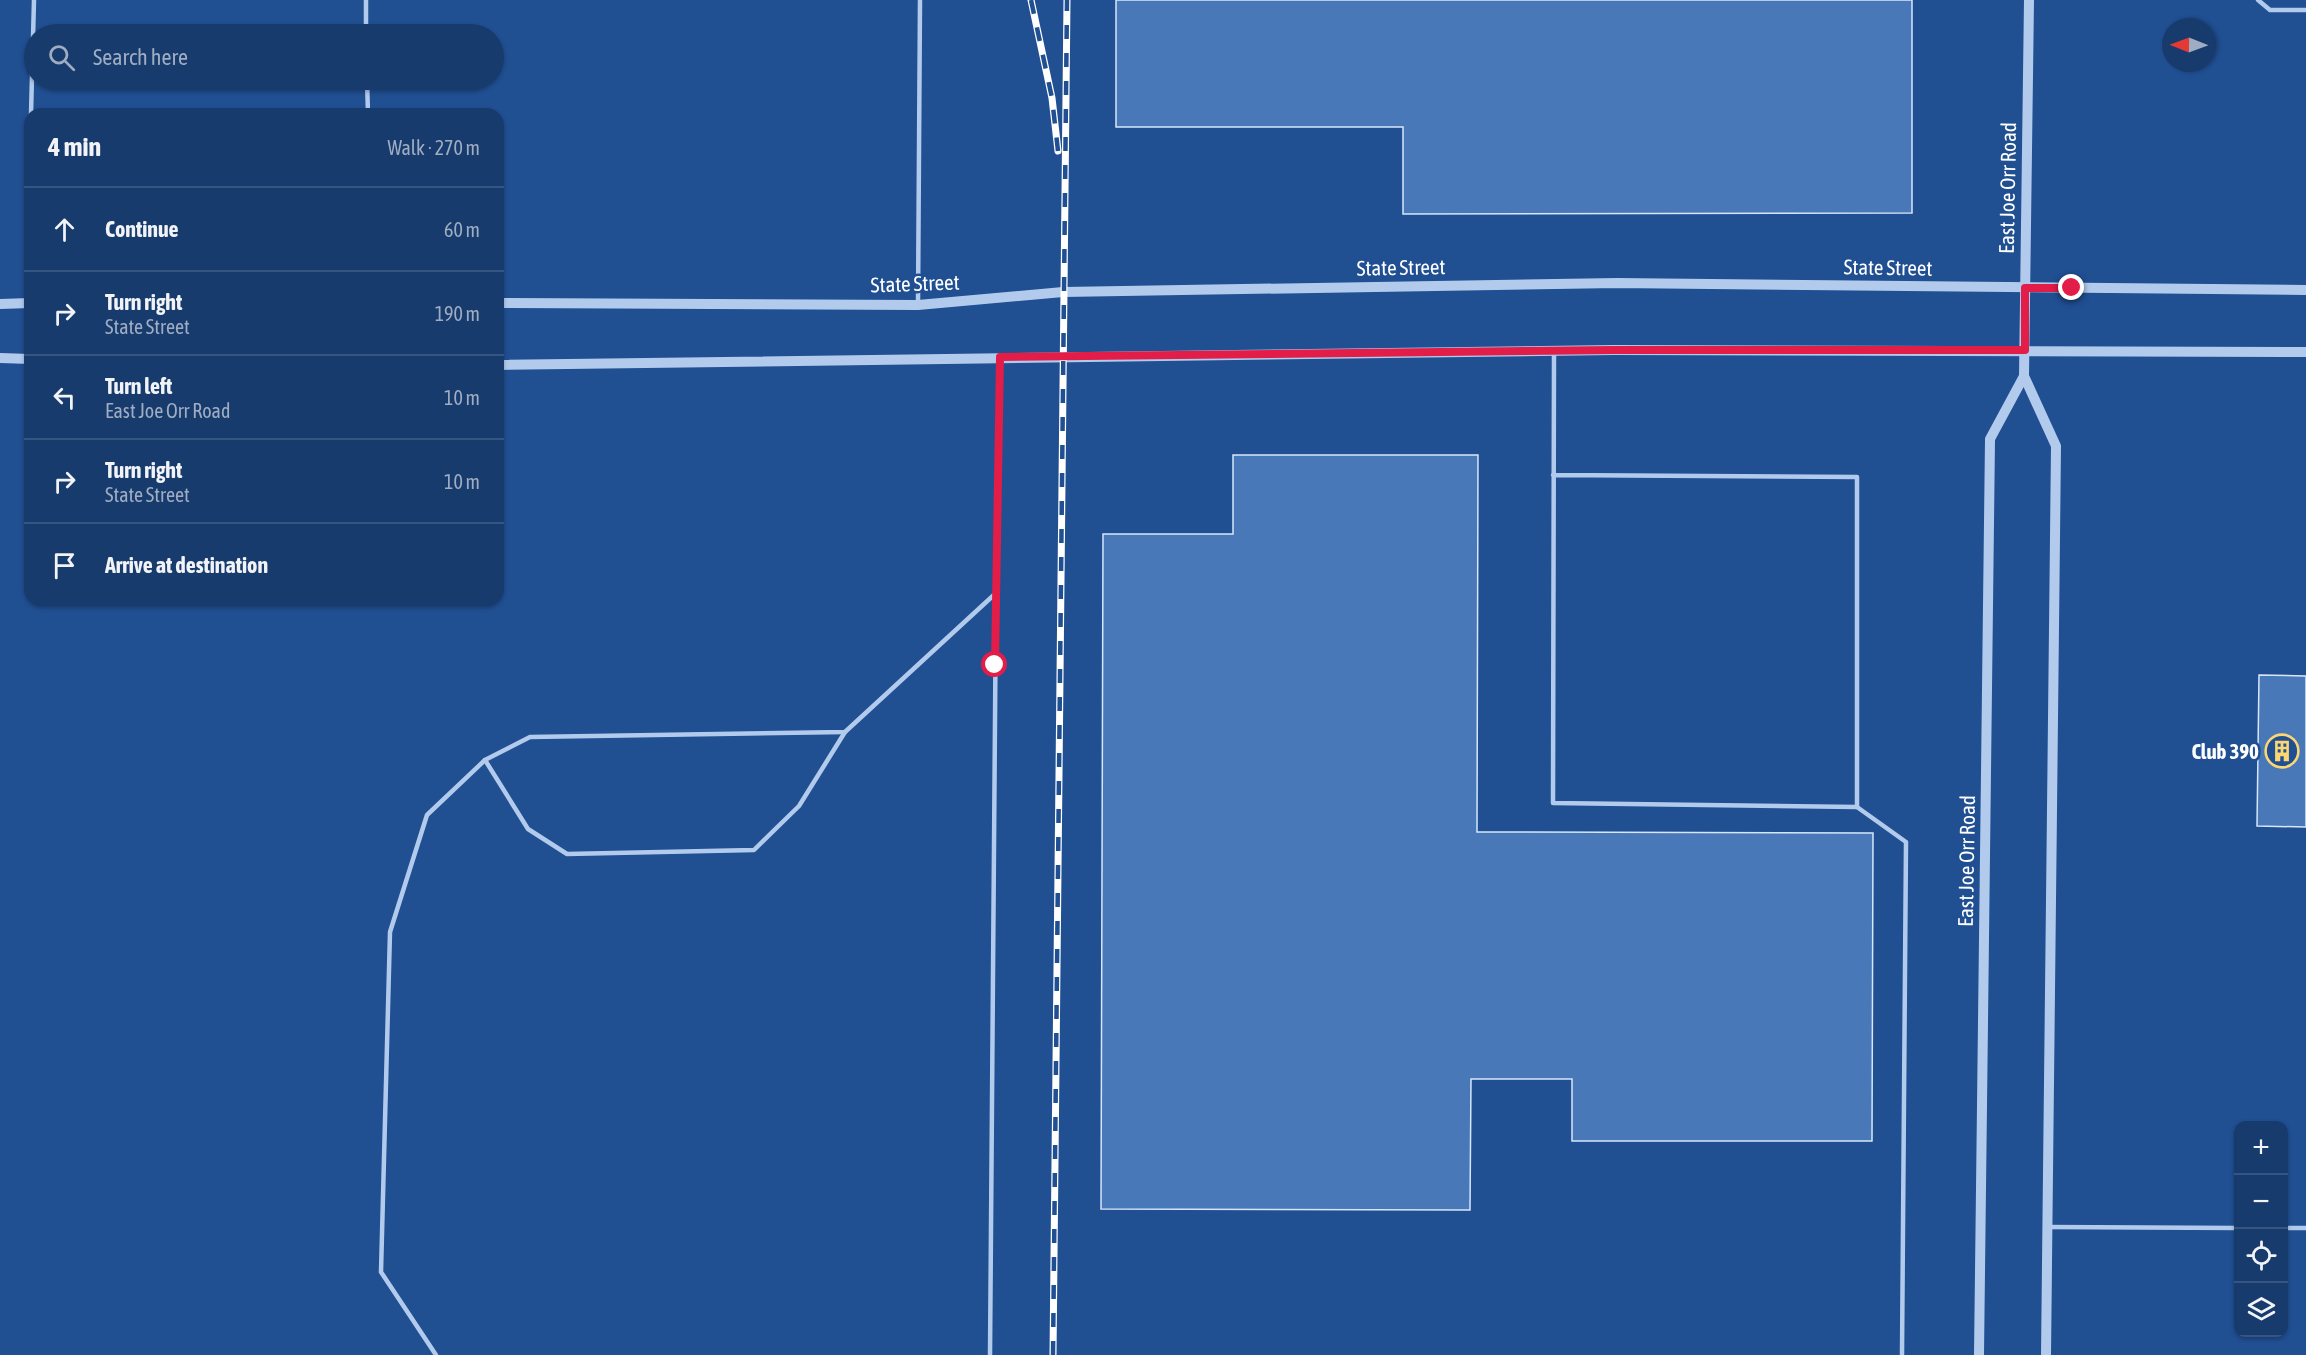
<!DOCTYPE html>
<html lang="en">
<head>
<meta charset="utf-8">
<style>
  body { margin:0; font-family:"Asap Condensed",sans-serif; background:#214273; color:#f1f3f6 }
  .controls { position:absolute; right:18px; bottom:18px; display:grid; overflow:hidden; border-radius:12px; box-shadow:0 2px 4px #0004 }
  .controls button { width:54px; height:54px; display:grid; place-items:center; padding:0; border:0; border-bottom:2px solid #365581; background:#183b6e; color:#f1f3f6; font:30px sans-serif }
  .compass { position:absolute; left:2162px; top:18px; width:54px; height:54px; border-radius:50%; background:#183b6e; box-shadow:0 2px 4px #0004; rotate:271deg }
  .stop { position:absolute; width:18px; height:18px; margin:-14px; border:4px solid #e11d48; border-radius:50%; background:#fff }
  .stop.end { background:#e11d48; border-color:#fff; box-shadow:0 2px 6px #0008 }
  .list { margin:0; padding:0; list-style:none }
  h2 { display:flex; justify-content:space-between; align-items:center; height:78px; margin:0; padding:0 24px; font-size:26px }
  h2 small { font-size:20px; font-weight:400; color:#9fadc2 }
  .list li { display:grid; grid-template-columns:39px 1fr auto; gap:18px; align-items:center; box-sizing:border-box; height:84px; padding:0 24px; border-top:2px solid #365581 }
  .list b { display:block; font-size:22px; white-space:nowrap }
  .list p { margin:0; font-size:20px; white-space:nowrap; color:#9fadc2 }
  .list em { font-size:20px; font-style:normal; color:#9fadc2 }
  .icon { flex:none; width:33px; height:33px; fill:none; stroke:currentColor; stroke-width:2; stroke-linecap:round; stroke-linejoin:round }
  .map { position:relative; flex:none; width:2306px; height:1355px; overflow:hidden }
  .search { position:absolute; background:#183b6e; box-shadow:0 2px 4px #0004; left:24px; top:24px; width:480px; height:66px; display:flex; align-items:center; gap:15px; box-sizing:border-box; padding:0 21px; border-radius:33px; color:#9fadc2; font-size:22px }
  .panel { position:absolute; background:#183b6e; box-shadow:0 2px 4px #0004; left:24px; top:108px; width:480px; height:498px; border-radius:18px }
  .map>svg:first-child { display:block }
</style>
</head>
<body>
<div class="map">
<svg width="2306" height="1355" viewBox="0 0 2306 1355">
  <rect width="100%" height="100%" fill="#204f92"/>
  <!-- building -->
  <g fill="#4978b9" stroke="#d7e6fa" stroke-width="1.5">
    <polygon points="1116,0 1912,0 1912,213 1403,214 1403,127 1116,127"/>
    <polygon points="1233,455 1478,455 1477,832 1873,833 1872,1141 1572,1141 1572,1079 1471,1079 1470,1210 1101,1209 1103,534 1233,534"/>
    <polygon points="2259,675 2306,676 2306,827 2257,826"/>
  </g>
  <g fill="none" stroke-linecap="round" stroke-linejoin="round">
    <!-- service -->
    <g stroke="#b2cbed" stroke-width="4.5">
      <polyline points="366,0 366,34"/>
      <polyline points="2258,0 2270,10 2306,10"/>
      <polyline points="367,80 368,114"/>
      <polyline points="31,114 34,0"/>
      <polyline points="28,214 30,140"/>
      <polyline points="27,303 28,214 30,212"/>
      <polyline points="918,305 920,0"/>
      <polyline points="1553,475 1857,477 1857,807 1553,803 1554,351"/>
      <polyline points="485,760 528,829 567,854 754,850 799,806 845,732"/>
      <polyline points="1857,807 1906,842 1902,1355"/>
      <polyline points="2048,1227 2238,1228"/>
      <polyline points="2284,1228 2306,1228"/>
      <polyline points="436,1355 381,1272 390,932 427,815 485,760 530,737 845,732 996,593"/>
      <polyline points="990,1355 996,593 1000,360"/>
    </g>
    <!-- tertiary -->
    <g stroke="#b2cbed" stroke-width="10">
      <polyline points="2029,0 2024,376 2056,446 2046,1355"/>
      <polyline points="498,303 918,305 1063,292 1617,283 2306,290"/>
      <polyline points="0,304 30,303"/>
      <polyline points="0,358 30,359"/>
      <polyline points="498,365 1614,350 2306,352"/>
      <polyline points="1979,1355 1990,439 2024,376"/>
    </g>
    <!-- rail casing -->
    <g stroke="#fff" stroke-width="7">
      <g id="rail">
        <polyline points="1031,0 1052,98 1058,151"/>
        <polyline points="1053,1355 1067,0"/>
      </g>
    </g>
    <!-- rail -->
    <use href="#rail" stroke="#204f92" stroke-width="4.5" stroke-dasharray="14" stroke-linecap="butt"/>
  </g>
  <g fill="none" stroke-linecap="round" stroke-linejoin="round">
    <!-- route -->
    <polyline stroke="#e11d48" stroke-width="8" points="995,665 1000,357 1614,350 2025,350 2025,288 2072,288"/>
  </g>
  <!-- icons -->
  <defs>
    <g id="building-ring" transform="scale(1.725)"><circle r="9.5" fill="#204f92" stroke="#fbd672" stroke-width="1.5"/><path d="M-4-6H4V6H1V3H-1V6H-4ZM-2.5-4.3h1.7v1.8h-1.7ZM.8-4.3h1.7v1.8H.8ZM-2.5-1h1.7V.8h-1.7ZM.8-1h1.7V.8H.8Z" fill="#fbd672"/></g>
  </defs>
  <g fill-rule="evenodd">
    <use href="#building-ring" x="2282" y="751"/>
  </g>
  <g text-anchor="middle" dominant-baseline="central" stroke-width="5" stroke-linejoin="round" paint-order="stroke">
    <!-- street labels -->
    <g font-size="21" fill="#fff" stroke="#204f92">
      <text transform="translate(2007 188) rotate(-89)">East Joe Orr Road</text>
      <text transform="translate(1401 267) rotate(-1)">State Street</text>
      <text transform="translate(1888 267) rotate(1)">State Street</text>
      <text transform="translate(915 283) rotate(-2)">State Street</text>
      <text transform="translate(1966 861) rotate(-89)">East Joe Orr Road</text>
    </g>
    <!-- poi labels -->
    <g font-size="21" font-weight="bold" fill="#fff" stroke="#204f92" text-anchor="end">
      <text x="2259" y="751">Club 390</text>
    </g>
  </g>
</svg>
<div class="controls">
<button>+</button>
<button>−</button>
<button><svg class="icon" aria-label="locate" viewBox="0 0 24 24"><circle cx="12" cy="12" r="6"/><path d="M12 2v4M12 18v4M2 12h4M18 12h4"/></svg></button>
<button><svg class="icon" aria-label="layers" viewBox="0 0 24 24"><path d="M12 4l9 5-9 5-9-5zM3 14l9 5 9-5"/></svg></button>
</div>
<svg class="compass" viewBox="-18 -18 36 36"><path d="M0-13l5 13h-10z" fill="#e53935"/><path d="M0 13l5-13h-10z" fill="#9fadc2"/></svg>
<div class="stop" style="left:995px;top:665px"></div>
<div class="stop end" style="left:2072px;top:288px"></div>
<div class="search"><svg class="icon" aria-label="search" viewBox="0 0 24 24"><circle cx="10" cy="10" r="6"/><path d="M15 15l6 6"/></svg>Search here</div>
<section class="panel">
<h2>4 min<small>Walk · 270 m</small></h2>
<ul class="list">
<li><svg class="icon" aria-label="ahead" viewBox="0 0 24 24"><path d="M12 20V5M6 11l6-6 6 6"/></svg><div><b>Continue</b></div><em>60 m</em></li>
<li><svg class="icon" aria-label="right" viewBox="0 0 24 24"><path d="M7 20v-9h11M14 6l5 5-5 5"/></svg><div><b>Turn right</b><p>State Street</p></div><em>190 m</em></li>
<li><svg class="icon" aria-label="left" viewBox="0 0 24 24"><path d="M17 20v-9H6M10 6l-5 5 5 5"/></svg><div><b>Turn left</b><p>East Joe Orr Road</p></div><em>10 m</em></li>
<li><svg class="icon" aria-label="right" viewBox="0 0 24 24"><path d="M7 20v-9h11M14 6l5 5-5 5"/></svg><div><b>Turn right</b><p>State Street</p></div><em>10 m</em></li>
<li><svg class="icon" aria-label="arrive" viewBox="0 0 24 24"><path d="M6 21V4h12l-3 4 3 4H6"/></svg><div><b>Arrive at destination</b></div></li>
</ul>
</section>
</div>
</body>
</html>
